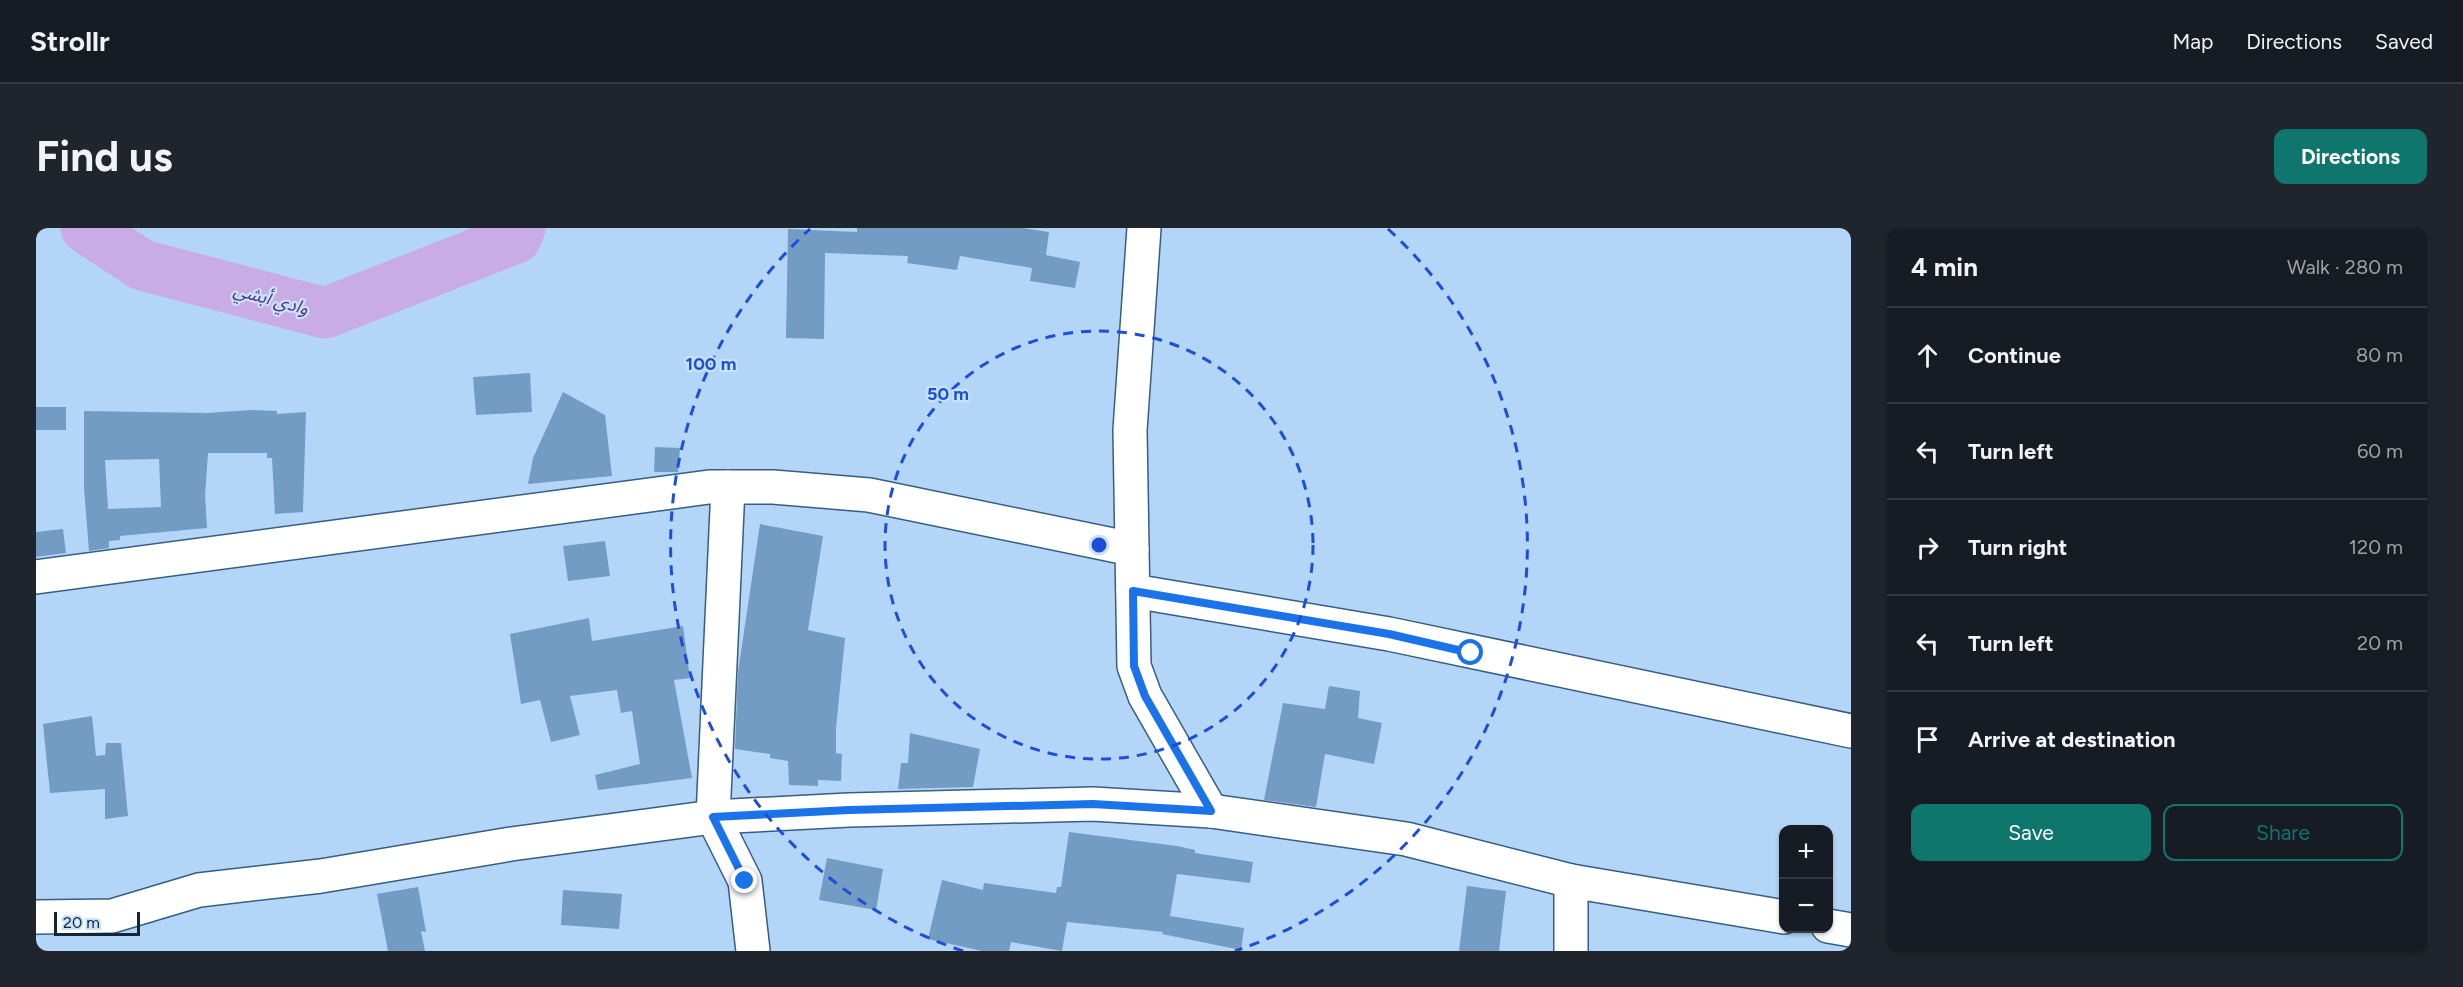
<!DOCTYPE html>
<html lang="en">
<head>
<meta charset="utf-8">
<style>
  body { margin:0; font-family:Figtree,"Noto Sans Arabic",sans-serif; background:#20242c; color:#f1f3f6 }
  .controls { position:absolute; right:18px; bottom:18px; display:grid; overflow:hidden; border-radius:12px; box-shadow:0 2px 4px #0004 }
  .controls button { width:54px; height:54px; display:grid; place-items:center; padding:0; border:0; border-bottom:2px solid #363941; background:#171b24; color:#f1f3f6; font:30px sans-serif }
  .scale { position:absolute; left:18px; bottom:15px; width:86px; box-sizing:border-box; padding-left:6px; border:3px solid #142535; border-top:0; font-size:16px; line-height:21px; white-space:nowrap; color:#142535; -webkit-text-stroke:4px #c7e2fb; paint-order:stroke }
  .stop { position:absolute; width:18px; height:18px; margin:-14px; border:4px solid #1a73e8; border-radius:50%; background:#fff }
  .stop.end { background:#1a73e8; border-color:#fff; box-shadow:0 2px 6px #0008 }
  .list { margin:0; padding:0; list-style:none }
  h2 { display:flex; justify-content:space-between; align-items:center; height:78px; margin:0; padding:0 24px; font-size:26px }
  h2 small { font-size:20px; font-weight:400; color:#9ea1a6 }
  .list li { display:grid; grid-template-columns:39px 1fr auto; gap:18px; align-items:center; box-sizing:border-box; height:96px; padding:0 24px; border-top:2px solid #363941 }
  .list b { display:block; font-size:22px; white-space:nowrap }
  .list em { font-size:20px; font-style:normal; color:#9ea1a6 }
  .actions { display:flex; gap:12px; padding:18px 24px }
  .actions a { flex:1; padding:14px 0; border:2px solid #0f766e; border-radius:12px; text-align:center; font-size:21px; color:#0f766e }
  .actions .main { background:#0f766e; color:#fff }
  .icon { flex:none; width:33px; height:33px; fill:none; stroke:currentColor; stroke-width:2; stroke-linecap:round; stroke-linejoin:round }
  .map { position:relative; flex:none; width:1815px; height:723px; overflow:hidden; border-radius:12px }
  header { display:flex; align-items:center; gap:36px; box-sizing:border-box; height:84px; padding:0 30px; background:#171b24; border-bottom:2px solid #363941 }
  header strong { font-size:28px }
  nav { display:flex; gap:33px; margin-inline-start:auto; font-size:21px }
  .intro { display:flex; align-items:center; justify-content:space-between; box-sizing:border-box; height:144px; padding:0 36px }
  h1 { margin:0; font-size:42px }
  .button { padding:15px 27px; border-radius:12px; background:#0f766e; color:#fff; font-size:21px; font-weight:700 }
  main { display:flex; gap:36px; padding:0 36px }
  aside { flex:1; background:#171b24; border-radius:12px; box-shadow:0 2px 4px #0004 }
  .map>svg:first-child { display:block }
</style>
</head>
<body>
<header>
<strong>Strollr</strong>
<nav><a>Map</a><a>Directions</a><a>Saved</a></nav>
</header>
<div class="intro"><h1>Find us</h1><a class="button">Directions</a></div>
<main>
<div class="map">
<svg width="1815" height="723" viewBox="0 0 1815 723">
  <rect width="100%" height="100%" fill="#b3d6f8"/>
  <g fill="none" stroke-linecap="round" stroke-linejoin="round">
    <!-- river -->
    <polyline stroke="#c9ace5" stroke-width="51" points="50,0 106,37 289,85 480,10 484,0"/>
  </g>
  <!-- building -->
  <g fill="#729cc4" fill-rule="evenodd">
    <polygon points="821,0 987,0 1013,4 1010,27 1044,34 1039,60 994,53 996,40 924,28 921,42 871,35 872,28 789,25 788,111 750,110 752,1 821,4"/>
    <polygon points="494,145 496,184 440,187 437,149"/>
    <polygon points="527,164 569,187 576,248 492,256 497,230"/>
    <rect x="0" y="179" width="30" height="23"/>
    <path d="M215 182 241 183V186L270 184 267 284 239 286 236 230H231V225H172L169 267 171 300 84 308V312L73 313V320L53 323 48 260V183L171 185ZM123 231 125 279 72 281 69 232Z"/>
    <polygon points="619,219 644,220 642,244 618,244"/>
    <polygon points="724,296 787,308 772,402 809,410 800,500 800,525 806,526 805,553 782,552 782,558 753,557 752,533 734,530 734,526 699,521 702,444"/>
    <polygon points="27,301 30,325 0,329 0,304"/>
    <polygon points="569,313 574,348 532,353 527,318"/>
    <polygon points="553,390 556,413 647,398 654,450 638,452 656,550 562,562 559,547 604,536 596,483 585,485 581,462 534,468 544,507 515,514 504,472 485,476 474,406"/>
    <polygon points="1293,458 1324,463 1322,490 1346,495 1338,536 1289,526 1280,579 1228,572 1247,475 1289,481"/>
    <polygon points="56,488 60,528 69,527 70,515 85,515 92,588 69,591 69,561 14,565 7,496"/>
    <polygon points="874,505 944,521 937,559 862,561 865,535 872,535"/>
    <polygon points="1033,604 1141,618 1159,622 1159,625 1217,634 1214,655 1141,646 1134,688 1208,700 1205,722 1126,706 1127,704 1031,694 1026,723 975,714 973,723 946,723 892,711 906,652 947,662 948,655 1020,665 1021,659 1025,659"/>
    <polygon points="791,630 847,641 840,682 783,672"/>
    <polygon points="1431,658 1470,663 1463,723 1423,723"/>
    <polygon points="382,659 390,704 385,703 389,723 352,723 341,666"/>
    <polygon points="527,662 586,666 583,701 525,697"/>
  </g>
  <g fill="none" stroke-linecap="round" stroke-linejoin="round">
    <!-- minor casing -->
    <g stroke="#355e82" stroke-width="36">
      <g id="minor">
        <polyline points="1108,0 1094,202 1098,438 1109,468 1175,583"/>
        <polyline points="692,259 677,589 709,653 717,723"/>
        <polyline points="0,349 673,259 737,259 833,267 1096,321"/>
        <polyline points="1097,363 1353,406 1815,503"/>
        <polyline points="1535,653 1535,723"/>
        <polyline points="0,689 76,688 163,662 285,648 475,616 677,589 813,582 1057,576 1175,583 1370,611 1535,653 1748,689"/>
        <polyline points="1792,698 1815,702"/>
      </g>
    </g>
    <!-- minor -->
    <use href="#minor" stroke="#fff" stroke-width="33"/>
  </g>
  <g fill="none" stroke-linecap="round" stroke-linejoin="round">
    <!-- route -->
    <polyline stroke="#1a73e8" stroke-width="8" points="709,653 677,589 813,582 1057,576 1175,583 1109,468 1098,438 1097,363 1353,406 1435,425"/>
  </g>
  <!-- distance rings -->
  <g fill="none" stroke="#1d4ed8" stroke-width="3" stroke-dasharray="10 8">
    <circle cx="1063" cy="317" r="214"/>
    <path d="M927 723A428 428 0 0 1 774 1M1352 1A428 428 0 0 1 1199 723"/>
  </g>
  <g text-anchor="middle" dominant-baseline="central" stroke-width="4.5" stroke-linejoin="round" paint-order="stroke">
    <!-- water labels -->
    <g font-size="18" font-style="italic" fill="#583275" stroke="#c7e2fb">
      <text transform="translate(235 71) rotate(15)">وادي أبشي</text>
    </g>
  </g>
  <circle cx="1063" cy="317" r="9" fill="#1d4ed8" stroke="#c7e2fb" stroke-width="3"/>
  <g font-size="18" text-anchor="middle" font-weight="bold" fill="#1d4ed8" stroke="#c7e2fb" stroke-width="4.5" stroke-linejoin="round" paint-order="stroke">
    <text x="675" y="142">100 m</text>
    <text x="912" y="172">50 m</text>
  </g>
</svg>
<div class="controls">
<button>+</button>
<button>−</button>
</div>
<div class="scale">20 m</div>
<div class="stop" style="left:1435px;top:425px"></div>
<div class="stop end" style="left:709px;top:653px"></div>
</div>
<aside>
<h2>4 min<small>Walk · 280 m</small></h2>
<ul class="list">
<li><svg class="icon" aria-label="ahead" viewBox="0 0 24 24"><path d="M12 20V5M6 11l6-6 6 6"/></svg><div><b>Continue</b></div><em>80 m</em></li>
<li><svg class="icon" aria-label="left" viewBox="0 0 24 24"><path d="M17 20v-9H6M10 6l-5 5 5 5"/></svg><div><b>Turn left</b></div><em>60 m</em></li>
<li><svg class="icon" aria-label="right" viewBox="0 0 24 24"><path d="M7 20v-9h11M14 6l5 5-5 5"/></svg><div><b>Turn right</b></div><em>120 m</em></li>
<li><svg class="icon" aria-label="left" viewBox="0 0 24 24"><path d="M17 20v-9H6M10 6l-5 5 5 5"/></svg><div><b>Turn left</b></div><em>20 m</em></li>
<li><svg class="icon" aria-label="arrive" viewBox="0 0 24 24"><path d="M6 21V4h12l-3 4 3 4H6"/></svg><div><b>Arrive at destination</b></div></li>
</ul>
<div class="actions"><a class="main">Save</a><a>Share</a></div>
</aside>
</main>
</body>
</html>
